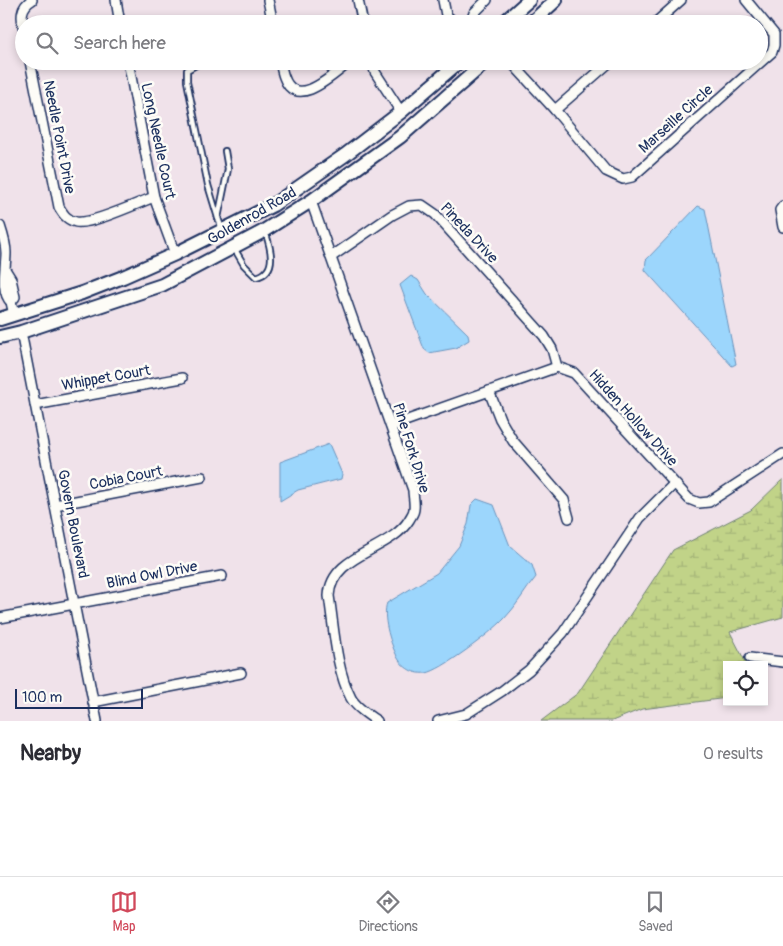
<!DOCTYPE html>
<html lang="en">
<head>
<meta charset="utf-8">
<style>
  body { margin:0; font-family:Pangolin,sans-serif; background:#f7f7f7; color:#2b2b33 }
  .controls { position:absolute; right:15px; bottom:15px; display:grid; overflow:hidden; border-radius:0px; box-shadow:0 2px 8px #0003 }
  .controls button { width:45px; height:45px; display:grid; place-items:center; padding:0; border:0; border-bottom:1px solid #e1e1e2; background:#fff; color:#2b2b33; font:25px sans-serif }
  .scale { position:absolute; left:15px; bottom:12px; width:128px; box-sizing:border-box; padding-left:5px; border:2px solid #1b2f5e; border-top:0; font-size:14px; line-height:18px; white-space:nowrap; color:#1b2f5e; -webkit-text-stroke:4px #fdfcf7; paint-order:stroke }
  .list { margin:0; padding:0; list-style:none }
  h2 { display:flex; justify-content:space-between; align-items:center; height:65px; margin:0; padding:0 20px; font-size:21px }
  h2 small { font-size:16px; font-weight:400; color:#7c7c81 }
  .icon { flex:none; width:28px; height:28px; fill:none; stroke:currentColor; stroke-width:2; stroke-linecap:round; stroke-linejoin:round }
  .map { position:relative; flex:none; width:783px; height:721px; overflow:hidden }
  .search { position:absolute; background:#fff; box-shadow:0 2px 8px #0003; left:15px; right:15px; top:15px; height:55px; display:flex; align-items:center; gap:12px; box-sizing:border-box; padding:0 18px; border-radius:28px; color:#7c7c81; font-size:19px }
  .sheet { height:155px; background:#fff }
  nav { display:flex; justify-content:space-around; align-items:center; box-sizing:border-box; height:70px; border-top:1px solid #e1e1e2; background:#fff; font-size:14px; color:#7c7c81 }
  nav a { display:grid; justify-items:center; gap:2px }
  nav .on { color:#d1495b }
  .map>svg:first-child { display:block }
</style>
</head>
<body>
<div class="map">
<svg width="783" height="721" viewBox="0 0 783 721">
  <defs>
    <pattern id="wetland-marsh" width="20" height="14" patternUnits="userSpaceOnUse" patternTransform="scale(1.25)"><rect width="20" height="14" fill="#c1d388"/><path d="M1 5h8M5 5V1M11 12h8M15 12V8" fill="none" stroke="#a5b578"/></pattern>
  </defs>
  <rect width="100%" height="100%" fill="#f0e2ea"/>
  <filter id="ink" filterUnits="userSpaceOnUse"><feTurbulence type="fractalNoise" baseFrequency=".02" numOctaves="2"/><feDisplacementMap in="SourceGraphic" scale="10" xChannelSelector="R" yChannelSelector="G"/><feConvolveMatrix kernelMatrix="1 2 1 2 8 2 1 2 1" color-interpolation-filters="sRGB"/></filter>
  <g filter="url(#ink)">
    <!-- wetland -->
    <polygon fill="url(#wetland-marsh)" stroke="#6e8173" points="783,479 783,617 730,632 747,665 727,665 727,698 642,709 612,721 541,721 578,693 673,550 751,510"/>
    <!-- water -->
    <g fill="#9cd6fc" stroke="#6893bd">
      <polygon points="698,206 705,209 736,364 732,366 645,270 646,260"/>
      <polygon points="411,276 418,280 427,294 468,334 469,340 456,348 429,353 424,349 400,285"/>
      <polygon points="329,444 342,474 341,479 298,490 280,501 280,462"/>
      <path d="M477 499 494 505 510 546 532 565 536 577C525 590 516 607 504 619 492 632 441 671 426 673 412 675 400 665 396 654 390 642 382 616 387 603L437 573 459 546 468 524 471 505Z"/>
    </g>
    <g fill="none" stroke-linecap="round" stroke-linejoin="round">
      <!-- service casing -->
      <g stroke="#1b2f5e" stroke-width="8">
        <g id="service">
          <polyline points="203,61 187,70 187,81 208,185 218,218"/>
          <polyline points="222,229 218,218 228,169 225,151"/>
          <path d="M234 248 244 265 256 277C279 272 270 246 265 231"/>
        </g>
      </g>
      <!-- minor casing -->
      <g stroke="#1b2f5e" stroke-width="12">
        <g id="minor">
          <polyline points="116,0 120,24"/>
          <polyline points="268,0 273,24"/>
          <polyline points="358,0 363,24"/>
          <polyline points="443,0 446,15 456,24"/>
          <polyline points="470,24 474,13 487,0"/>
          <polyline points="654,24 681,0"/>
          <path d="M24 30C21 18 20 7 32 0"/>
          <path d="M30 61 59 207C63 214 67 220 76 222 91 225 138 203 154 197"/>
          <polyline points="128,61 154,197 175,254"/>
          <path d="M280 61C281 66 282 72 284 77 296 112 335 73 351 61"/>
          <polyline points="372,61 375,72 401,112"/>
          <polyline points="510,61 555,110 606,171 623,179 632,177 772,52 774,45 774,34 746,0"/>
          <polyline points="555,110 611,61"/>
          <path d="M311 201 413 490C413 496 415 503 414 509 414 513 411 516 409 520 390 551 331 554 329 596 334 628 336 670 351 698 356 707 368 715 377 721"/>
          <polyline points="783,206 780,210 783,227"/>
          <path d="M0 226C3 235 6 244 6 253 6 267 0 292 11 302L14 315"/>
          <polyline points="331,257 392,215 409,206 422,205 435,214 544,336 552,349 557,367"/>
          <polyline points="6,271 11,279 15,297 11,302"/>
          <polyline points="21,332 97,721"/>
          <polyline points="489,391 500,419 513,441 564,500 569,518"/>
          <polyline points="35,405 182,378"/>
          <polyline points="391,426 557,367 574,373 689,499 699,503 709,502 783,454"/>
          <polyline points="55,505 202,477"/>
          <polyline points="0,618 222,576"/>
          <polyline points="750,658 783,662"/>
          <polyline points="93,702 241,673"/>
          <polyline points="438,721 466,714 502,691 529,670 563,633 640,518 674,484"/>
        </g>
      </g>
      <!-- secondary casing -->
      <g stroke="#1b2f5e" stroke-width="16">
        <g id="secondary">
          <polyline points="502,24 529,0"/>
          <polyline points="530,24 556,0"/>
          <polyline points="0,319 82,293 123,277 175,254 273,205 345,155 401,112 460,61"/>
          <polyline points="0,337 21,332 162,285 262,232 311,201 400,137 487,61"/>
        </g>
      </g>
      <!-- service -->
      <use href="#service" stroke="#fdfcf7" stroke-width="4.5"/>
      <!-- minor -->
      <use href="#minor" stroke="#fdfcf7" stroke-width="9"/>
      <!-- secondary -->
      <use href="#secondary" stroke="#fdfcf7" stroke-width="12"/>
    </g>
  </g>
  <g text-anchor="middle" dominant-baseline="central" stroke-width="5" stroke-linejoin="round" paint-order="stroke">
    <!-- street labels -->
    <g font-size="15" fill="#1b2f5e" stroke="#fdfcf7">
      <text transform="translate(676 119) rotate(-42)">Marseille Circle</text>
      <text transform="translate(59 137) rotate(79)">Needle Point Drive</text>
      <text transform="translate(158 141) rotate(78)">Long Needle Court</text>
      <text transform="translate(252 216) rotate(-30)">Goldenrod Road</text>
      <text transform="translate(469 233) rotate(47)">Pineda Drive</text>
      <text transform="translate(106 378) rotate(-10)">Whippet Court</text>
      <text transform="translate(633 418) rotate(48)">Hidden Hollow Drive</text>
      <text transform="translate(411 448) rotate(73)">Pine Fork Drive</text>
      <text transform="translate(126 478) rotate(-11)">Cobia Court</text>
      <text transform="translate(73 524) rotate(79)">Govern Boulevard</text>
      <text transform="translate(152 575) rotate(-11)">Blind Owl Drive</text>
    </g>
  </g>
</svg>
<div class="controls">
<button><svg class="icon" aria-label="locate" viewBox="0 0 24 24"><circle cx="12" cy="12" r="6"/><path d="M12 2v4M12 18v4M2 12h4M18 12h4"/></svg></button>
</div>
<div class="scale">100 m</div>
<div class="search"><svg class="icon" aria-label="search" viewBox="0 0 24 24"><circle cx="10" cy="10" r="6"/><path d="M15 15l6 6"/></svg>Search here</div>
</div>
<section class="sheet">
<h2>Nearby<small>0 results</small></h2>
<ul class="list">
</ul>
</section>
<nav>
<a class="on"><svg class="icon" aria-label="map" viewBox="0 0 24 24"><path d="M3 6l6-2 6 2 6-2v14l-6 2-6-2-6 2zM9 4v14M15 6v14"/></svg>Map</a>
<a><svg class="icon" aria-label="directions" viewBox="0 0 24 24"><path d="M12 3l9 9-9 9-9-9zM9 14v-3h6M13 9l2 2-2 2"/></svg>Directions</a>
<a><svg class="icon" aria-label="saved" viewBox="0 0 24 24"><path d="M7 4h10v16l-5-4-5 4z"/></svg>Saved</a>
</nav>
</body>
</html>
